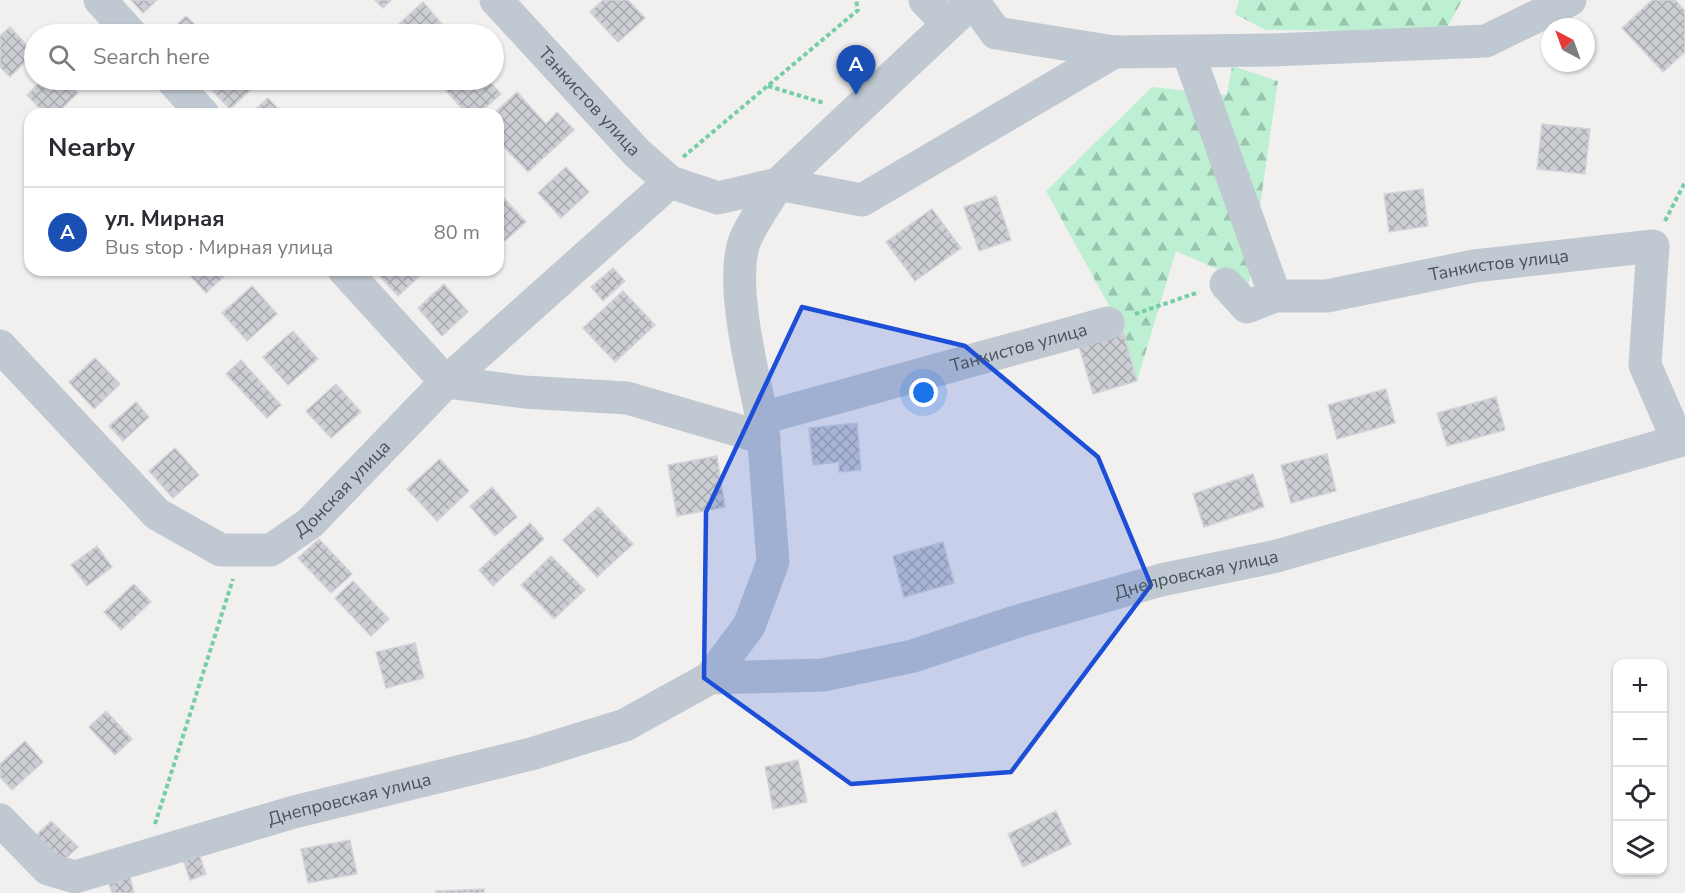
<!DOCTYPE html>
<html lang="en">
<head>
<meta charset="utf-8">
<style>
  body { margin:0; font-family:"Nunito Sans",sans-serif; background:#f7f7f7; color:#2b2b33 }
  .controls { position:absolute; right:18px; bottom:18px; display:grid; overflow:hidden; border-radius:12px; box-shadow:0 2px 4px #0004 }
  .controls button { width:54px; height:54px; display:grid; place-items:center; padding:0; border:0; border-bottom:2px solid #e1e1e2; background:#fff; color:#2b2b33; font:30px sans-serif }
  .compass { position:absolute; left:1541px; top:18px; width:54px; height:54px; border-radius:50%; background:#fff; box-shadow:0 2px 4px #0004; rotate:319deg }
  .you { position:absolute; left:924px; top:393px; width:21px; height:21px; margin:-15px; border:4px solid #fff; border-radius:50%; background:#1a73e8; box-shadow:0 0 0 9px #1a73e833 }
  .badge { display:grid; place-items:center; width:39px; height:39px; border-radius:50%; background:#7c3aed; color:#fff; font-size:20px; font-weight:700 }
  .pin { position:absolute; translate:-50% -50px; filter:drop-shadow(0 2px 3px #0008) }
  .pin::after { content:''; position:absolute; top:32px; width:21px; height:18px; background:inherit; clip-path:polygon(0 0,100% 0,50% 100%) }
  .list { margin:0; padding:0; list-style:none }
  h2 { display:flex; justify-content:space-between; align-items:center; height:78px; margin:0; padding:0 24px; font-size:26px }
  h2 small { font-size:20px; font-weight:400; color:#7c7c81 }
  .list li { display:grid; grid-template-columns:39px 1fr auto; gap:18px; align-items:center; box-sizing:border-box; height:90px; padding:0 24px; border-top:2px solid #e1e1e2 }
  .list b { display:block; font-size:22px; white-space:nowrap }
  .list p { margin:0; font-size:20px; white-space:nowrap; color:#7c7c81 }
  .list em { font-size:20px; font-style:normal; color:#7c7c81 }
  .icon { flex:none; width:33px; height:33px; fill:none; stroke:currentColor; stroke-width:2; stroke-linecap:round; stroke-linejoin:round }
  .map { position:relative; flex:none; width:1685px; height:893px; overflow:hidden }
  .search { position:absolute; background:#fff; box-shadow:0 2px 4px #0004; left:24px; top:24px; width:480px; height:66px; display:flex; align-items:center; gap:15px; box-sizing:border-box; padding:0 21px; border-radius:33px; color:#7c7c81; font-size:22px }
  .panel { position:absolute; background:#fff; box-shadow:0 2px 4px #0004; left:24px; top:108px; width:480px; height:168px; border-radius:18px }
  .map>svg:first-child { display:block }
</style>
</head>
<body>
<div class="map">
<svg width="1685" height="893" viewBox="0 0 1685 893">
  <defs>
    <pattern id="forest-firs" width="22" height="20" patternUnits="userSpaceOnUse" patternTransform="scale(1.5)"><rect width="22" height="20" fill="#bdefd3"/><path d="M5 1l3.5 6h-7zM16 11l3.5 6h-7z" fill="#9bc4ae"/></pattern>
    <pattern id="building-cross-hatch" width="8" height="8" patternUnits="userSpaceOnUse" patternTransform="scale(1.5)"><rect width="8" height="8" fill="#ccced4"/><path d="M0 0l8 8M0 8l8-8" fill="none" stroke="#a7aaaf"/></pattern>
  </defs>
  <rect width="100%" height="100%" fill="#f2efef"/>
  <!-- forest -->
  <g fill="url(#forest-firs)">
    <polygon points="1239,0 1462,0 1445,32 1266,30 1235,14"/>
    <polygon points="1232,66 1278,81 1249,283 1176,251 1137,381 1123,331 1046,191 1152,87 1227,95"/>
  </g>
  <!-- building -->
  <g fill="url(#building-cross-hatch)" stroke="#d3d5db" stroke-width="1.5">
    <polygon points="131,0 157,0 143,13"/>
    <polygon points="375,0 391,0 383,8"/>
    <polygon points="603,0 628,0 645,18 618,42 590,12"/>
    <polygon points="1652,0 1675,0 1685,11 1685,52 1663,72 1622,28"/>
    <polygon points="423,2 449,32 446,34 398,34 393,29"/>
    <polygon points="186,16 205,34 167,34"/>
    <polygon points="10,27 34,53 10,77 0,67 0,36"/>
    <polygon points="42,80 65,80 78,93 56,114 45,114 27,95"/>
    <polygon points="202,80 252,80 256,85 230,109"/>
    <polygon points="448,80 488,80 501,94 478,114 467,114 441,85"/>
    <polygon points="517,92 546,124 557,112 574,130 528,172 498,141 498,114 493,114"/>
    <polygon points="268,98 283,114 250,114"/>
    <polygon points="1542,124 1590,129 1585,174 1537,169"/>
    <polygon points="566,167 589,192 561,218 538,193"/>
    <polygon points="1423,189 1428,226 1389,232 1384,194"/>
    <polygon points="501,195 526,222 505,241 498,233 498,197"/>
    <polygon points="996,196 1011,240 979,251 964,207"/>
    <polygon points="932,209 961,248 915,281 886,242"/>
    <polygon points="613,268 625,281 603,301 591,287"/>
    <polygon points="185,270 231,270 206,293"/>
    <polygon points="374,270 426,270 398,296"/>
    <polygon points="444,284 468,312 442,336 418,308"/>
    <polygon points="252,286 277,314 247,341 222,313"/>
    <polygon points="623,291 655,325 615,362 583,328"/>
    <polygon points="293,331 318,359 288,385 263,357"/>
    <polygon points="1123,331 1137,381 1093,394 1078,343"/>
    <polygon points="95,358 120,384 94,409 69,382"/>
    <polygon points="241,360 281,405 267,418 226,374"/>
    <polygon points="336,384 361,412 331,438 306,411"/>
    <polygon points="1386,389 1395,423 1337,439 1328,405"/>
    <polygon points="1496,397 1505,430 1447,446 1437,413"/>
    <polygon points="136,402 149,417 123,441 109,426"/>
    <polygon points="857,423 861,470 839,472 839,462 813,465 809,428"/>
    <polygon points="175,448 199,475 173,498 149,471"/>
    <polygon points="1327,454 1336,491 1291,503 1281,465"/>
    <polygon points="717,456 725,507 677,516 668,465"/>
    <polygon points="440,459 469,491 437,521 407,489"/>
    <polygon points="1253,474 1264,507 1204,527 1193,494"/>
    <polygon points="492,487 517,517 495,536 470,506"/>
    <polygon points="598,507 633,544 597,577 563,540"/>
    <polygon points="530,523 544,539 493,586 479,570"/>
    <polygon points="319,539 352,574 331,593 298,558"/>
    <polygon points="943,542 954,583 904,597 893,556"/>
    <polygon points="97,546 112,567 87,586 71,565"/>
    <polygon points="551,556 585,590 554,619 521,585"/>
    <polygon points="353,581 389,619 371,636 335,598"/>
    <polygon points="134,584 151,602 121,630 104,612"/>
    <polygon points="415,643 424,678 386,688 376,652"/>
    <polygon points="106,711 132,739 115,755 89,727"/>
    <polygon points="25,741 43,762 12,790 0,777 0,764"/>
    <polygon points="798,760 807,802 773,809 765,767"/>
    <polygon points="1056,811 1071,844 1023,867 1008,834"/>
    <polygon points="51,821 78,847 59,865 33,838"/>
    <polygon points="350,840 357,874 308,883 301,849"/>
    <polygon points="198,851 206,874 190,880 182,857"/>
    <polygon points="130,877 134,893 112,893 109,884"/>
    <polygon points="484,889 484,893 436,893 436,891"/>
  </g>
  <g fill="none" stroke-linecap="round" stroke-linejoin="round">
    <!-- path -->
    <g stroke="#75cea6" stroke-width="4" stroke-dasharray="4.5 3" stroke-linecap="butt">
      <polyline points="768,86 824,103"/>
      <polyline points="683,157 858,10 856,0"/>
      <polyline points="1665,221 1685,182"/>
      <polyline points="1135,314 1199,292"/>
      <polyline points="155,824 233,579"/>
    </g>
    <!-- minor -->
    <g stroke="#c0c9d1" stroke-width="33">
      <polyline points="100,0 131,34"/>
      <path id="s1" d="M496 0 637 153 670 182 718 198 778 184C767 202 753 221 745 240 729 282 753 374 762 418L1108 323"/>
      <polyline points="925,0 947,23"/>
      <polyline points="973,1 996,33 1114,52 1273,50 1486,41 1570,0"/>
      <polyline points="1188,52 1275,296"/>
      <polyline points="172,80 203,114"/>
      <polyline points="778,184 862,200 1114,52"/>
      <polyline points="778,184 974,0"/>
      <polyline points="344,270 446,382 524,392 627,398 764,438"/>
      <path id="s2" d="M1226 284 1247 307 1275 296H1327L1474 266 1653 246 1645 365 1678 441"/>
      <path id="s3" d="M0 346 157 514 221 550H271L310 523 446 382 670 182"/>
      <path id="s4" d="M710 678 823 675 913 656 1015 622 1161 580 1277 556 1685 439"/>
      <path id="s5" d="M0 820 48 869 75 877 294 812 531 754 625 725 710 678 749 626 773 562 762 418"/>
    </g>
  </g>
  <!-- marked area -->
  <path fill="#1d4ed8" fill-opacity="0.2" stroke="#1d4ed8" stroke-width="4.5" stroke-linejoin="round" d="M802 307 965 346 1098 457 1151 585 1011 772 851 784 704 678 706 512Z"/>
  <g text-anchor="middle" dominant-baseline="central" stroke-width="5" stroke-linejoin="round" paint-order="stroke">
    <!-- street labels -->
    <g font-size="18" fill="#47525d" stroke="#fff">
      <text stroke="none"><textPath href="#s1" startOffset="138">Танкистов улица</textPath></text>
      <text stroke="none"><textPath href="#s2" startOffset="288">Танкистов улица</textPath></text>
      <text stroke="none"><textPath href="#s1" startOffset="876">Танкистов улица</textPath></text>
      <text stroke="none"><textPath href="#s3" startOffset="448">Донская улица</textPath></text>
      <text stroke="none"><textPath href="#s4" startOffset="500">Днепровская улица</textPath></text>
      <text stroke="none"><textPath href="#s5" startOffset="382">Днепровская улица</textPath></text>
    </g>
  </g>
</svg>
<div class="controls">
<button>+</button>
<button>−</button>
<button><svg class="icon" aria-label="locate" viewBox="0 0 24 24"><circle cx="12" cy="12" r="6"/><path d="M12 2v4M12 18v4M2 12h4M18 12h4"/></svg></button>
<button><svg class="icon" aria-label="layers" viewBox="0 0 24 24"><path d="M12 4l9 5-9 5-9-5zM3 14l9 5 9-5"/></svg></button>
</div>
<svg class="compass" viewBox="-18 -18 36 36"><path d="M0-13l5 13h-10z" fill="#e53935"/><path d="M0 13l5-13h-10z" fill="#7c7c81"/></svg>
<div class="you"></div>
<div class="pin badge" style="left:856px;top:95px;background:#1a4fb4">A</div>
<div class="search"><svg class="icon" aria-label="search" viewBox="0 0 24 24"><circle cx="10" cy="10" r="6"/><path d="M15 15l6 6"/></svg>Search here</div>
<section class="panel">
<h2>Nearby<small></small></h2>
<ul class="list">
<li><span class="badge" style="background:#1a4fb4">A</span><div><b>ул. Мирная</b><p>Bus stop · Мирная улица</p></div><em>80 m</em></li>
</ul>
</section>
</div>
</body>
</html>
